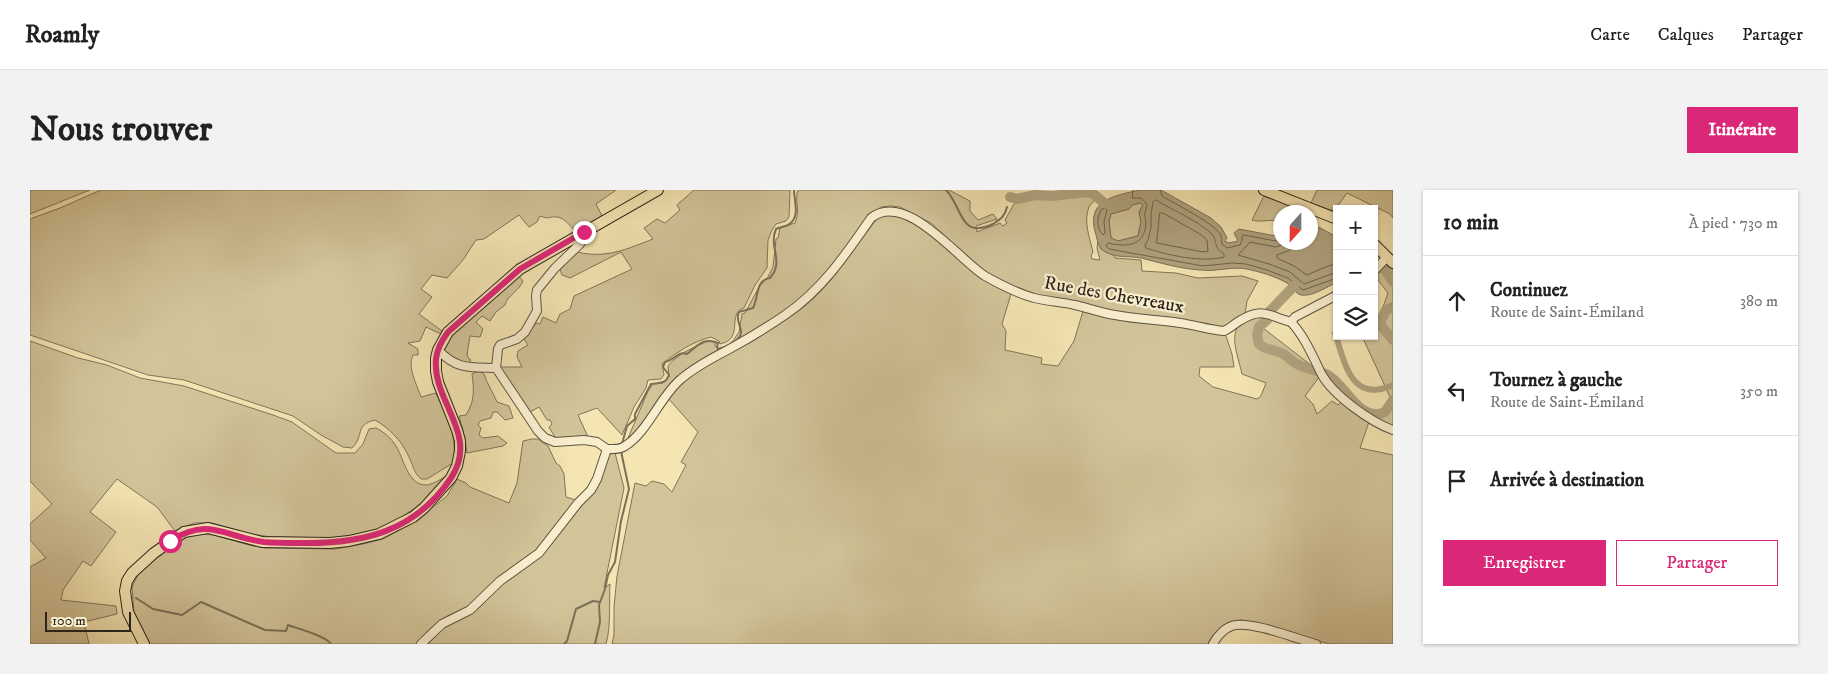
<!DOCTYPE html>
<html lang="fr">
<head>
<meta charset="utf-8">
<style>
  body { margin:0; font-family:"IM FELL DW Pica",serif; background:#f2f2f2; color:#222 }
  .controls { position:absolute; right:15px; top:15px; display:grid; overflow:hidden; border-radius:0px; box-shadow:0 1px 4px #0004 }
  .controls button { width:45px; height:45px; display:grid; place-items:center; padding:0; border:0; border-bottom:1px solid #e0e0e0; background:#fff; color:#222; font:25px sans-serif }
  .compass { position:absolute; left:1243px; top:15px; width:45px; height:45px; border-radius:50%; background:#fff; box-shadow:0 1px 4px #0004; rotate:201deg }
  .scale { position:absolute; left:15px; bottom:12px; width:86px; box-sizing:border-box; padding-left:5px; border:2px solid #2d241b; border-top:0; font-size:14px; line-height:18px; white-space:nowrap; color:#2d241b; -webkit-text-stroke:4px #f8eece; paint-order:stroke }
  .stop { position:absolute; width:15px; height:15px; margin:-11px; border:4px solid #db2777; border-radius:50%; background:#fff }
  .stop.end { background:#db2777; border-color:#fff; box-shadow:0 1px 5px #0008 }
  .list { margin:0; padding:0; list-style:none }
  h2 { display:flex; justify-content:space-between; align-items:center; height:65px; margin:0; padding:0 20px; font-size:21px }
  h2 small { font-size:16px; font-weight:400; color:#767676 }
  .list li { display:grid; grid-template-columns:32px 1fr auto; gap:15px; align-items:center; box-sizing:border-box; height:90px; padding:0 20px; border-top:1px solid #e0e0e0 }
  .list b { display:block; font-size:19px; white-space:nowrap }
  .list p { margin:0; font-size:16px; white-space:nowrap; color:#767676 }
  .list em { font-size:16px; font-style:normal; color:#767676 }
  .actions { display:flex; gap:10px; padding:15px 20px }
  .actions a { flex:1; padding:11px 0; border:1px solid #db2777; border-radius:0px; text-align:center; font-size:18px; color:#db2777 }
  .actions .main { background:#db2777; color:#fff }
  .icon { flex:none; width:28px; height:28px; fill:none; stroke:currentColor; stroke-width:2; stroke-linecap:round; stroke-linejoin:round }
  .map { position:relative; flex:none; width:1363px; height:454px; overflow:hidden; border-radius:0px }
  header { display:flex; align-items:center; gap:30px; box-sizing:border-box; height:70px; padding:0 25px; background:#fff; border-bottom:1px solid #e0e0e0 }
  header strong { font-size:24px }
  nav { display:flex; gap:28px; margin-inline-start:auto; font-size:18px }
  .intro { display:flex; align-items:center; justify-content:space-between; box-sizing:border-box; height:120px; padding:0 30px }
  h1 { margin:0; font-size:35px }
  .button { padding:12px 22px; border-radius:0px; background:#db2777; color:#fff; font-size:18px; font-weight:700 }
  main { display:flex; gap:30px; padding:0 30px }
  aside { flex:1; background:#fff; border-radius:0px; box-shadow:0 1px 4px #0004 }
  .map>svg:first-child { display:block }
</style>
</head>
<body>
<header>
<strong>Roamly</strong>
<nav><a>Carte</a><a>Calques</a><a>Partager</a></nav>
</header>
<div class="intro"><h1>Nous trouver</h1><a class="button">Itinéraire</a></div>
<main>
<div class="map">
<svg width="1363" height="454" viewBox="0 0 1363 454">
  <rect width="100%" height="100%" fill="#f4e5b3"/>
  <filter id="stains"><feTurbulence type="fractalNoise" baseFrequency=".004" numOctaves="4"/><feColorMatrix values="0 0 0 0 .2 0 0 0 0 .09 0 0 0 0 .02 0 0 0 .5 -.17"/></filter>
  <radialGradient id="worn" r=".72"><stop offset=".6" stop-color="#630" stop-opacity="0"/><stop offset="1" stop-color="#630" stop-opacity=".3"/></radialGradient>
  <!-- green -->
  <g fill="#d2c499" stroke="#80745a">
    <polygon points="0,0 60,0 0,24"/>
    <path d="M71 0H586L566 14 572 26 545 41C540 36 535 28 527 27 519 26 520 30 510 26L507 32 499 37 489 25 454 49 446 50 433 70 417 88 402 85 391 99 402 107 389 124 412 141 411 144 396 137 390 151 378 153 388 159V165H383C377 177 387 195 391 207L406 203C417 226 428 248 423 273L397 289H391C383 282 383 274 378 265 371 250 359 238 345 230 324 235 335 245 322 258L313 257 291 245 263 226 154 190 118 185 0 145V29L30 18Z"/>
    <path d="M664 0H760L759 27 756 31 746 34 742 40 738 50 737 78 725 95 714 118C696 123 715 149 690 154L689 151 681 147C662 152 647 162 632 174L634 185 631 189 618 190 616 198 604 217 592 245 567 218 548 225 558 247 526 249 519 237 522 234 520 230H517L509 217 500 222 468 177H492L487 167 488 161 498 155 494 149 506 133 510 134 513 127 526 133 530 124 540 119 544 106 602 79 591 62 540 88 532 85 530 80 547 62C576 69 597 59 623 49L614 38 627 29 635 33 650 20 647 15Z"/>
    <path d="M768 0H919L940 11V21L948 30 963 24 967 29 946 36 947 42 970 33 973 36 977 33 975 30 984 14 997 5 1025 8 1053 4 1062 0 1068 2 1070 5C1067 9 1061 13 1059 17 1053 31 1060 49 1063 62L1061 66 1062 69 1070 70 1067 58 1068 51 1071 59 1085 66V68L1111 70 1112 81 1146 83 1168 88 1212 86 1228 91 1217 111 1215 124 1194 138 1086 123 1010 106 993 101 955 82 901 33 870 17 861 16 851 17 837 27 796 85 767 114 693 159 703 151 709 142 712 124 715 123 729 97 738 87 743 77 746 49 748 48 750 38 765 33C771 18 764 12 768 0Z"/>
    <polygon points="1287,0 1363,0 1363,28 1360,24 1317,3 1304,21 1281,13"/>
    <path d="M1234 6 1280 22H1250V32C1242 28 1232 33 1222 30Z"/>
    <polygon points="1110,13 1113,15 1109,22 1111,32 1108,46 1088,51 1081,48 1079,31 1081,24 1099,19 1102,15"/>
    <path d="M862 23 891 35 952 88 981 104 972 134 976 141 975 160 1012 168 1011 174 1028 176 1044 151 1053 121 1100 132 1154 136 1195 143 1202 164 1204 177H1170L1169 186 1183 197 1227 209 1231 206 1236 193 1212 184C1208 165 1195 138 1218 128 1224 126 1232 126 1238 126L1233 138 1286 179 1290 186 1275 206 1283 214 1287 224 1302 211 1308 215 1312 211 1339 232 1330 258 1363 265V454H1300L1211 430C1195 432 1185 440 1178 454H582L584 445V417L587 386 605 293 616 296 622 291 634 294 642 302 656 275 651 272 668 242 638 208C657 182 687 170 715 155 736 143 757 130 776 115 806 90 826 54 851 24Z"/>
    <polygon points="1355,74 1363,80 1363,236 1351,232 1340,225 1354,222 1360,207 1332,146 1344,146 1344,131 1349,128 1358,103 1348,90 1348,81"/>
    <path d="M489 86 493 91C489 101 477 106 475 115L466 122 460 131 452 126 446 132 453 139 450 147 440 146 437 165 439 169 441 170 439 173 425 170 414 161C425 131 465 106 489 86Z"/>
    <path d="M0 151 48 168 77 175 110 188 154 196 243 225 262 232 306 263H325L333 254 339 239 346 238C354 242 361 248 366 256 374 269 378 296 397 295 404 294 412 288 419 285L388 316 358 336 345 342 309 348 242 347 221 344 182 333H164L145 341 127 317 87 289 60 322 86 342 61 376 53 371 33 400 31 410 86 416 87 424 54 432 59 454H0V377L16 368 0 350V334L22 314 0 291Z"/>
    <path d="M678 151 685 152V156L688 158V162L667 174 611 237 598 248 618 201 623 194 633 193 639 187 638 176C647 164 664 157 678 151Z"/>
    <path d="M449 181 454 184C457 194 463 202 467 212L479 216 483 228 475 230 467 222H463L461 228 450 231 448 235 451 238 449 245 453 248 468 246 477 253 473 256 437 263 435 248 429 226 436 225C445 211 444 200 442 184Z"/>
    <path d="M502 249H508L518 256 526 273 530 276 534 284 536 307 546 310 503 363 434 420C414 424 398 439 386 454H120L104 422 102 397 109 383 146 352 164 344H172L184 345 219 355 235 358 305 359 333 354 353 349 383 333 417 306 427 289 436 293 440 297 479 313 487 293 493 251Z"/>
    <path d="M585 263 594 298 574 398 580 394C579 412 581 438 576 454H398L415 436 450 417 469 396 506 370 519 357 571 291 577 265Z"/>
  </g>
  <!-- water -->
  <path fill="#b0a37f" stroke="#7c7057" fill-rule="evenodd" d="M1110 0H1131L1181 28 1191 37 1197 48 1195 51 1199 53 1208 51 1204 43 1209 39 1246 46 1250 44V52H1280L1281 33 1307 47V92C1297 97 1282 107 1271 105 1265 103 1262 97 1257 93 1245 86 1230 82 1217 79 1202 76 1187 82 1171 80 1151 79 1131 73 1111 68 1100 66 1088 68 1078 63 1069 60 1068 53 1066 45 1055 11 1082 6 1110 0ZM1110 13 1113 15 1109 22 1111 32 1108 46 1088 51 1081 48 1079 31 1081 24 1099 19 1102 15Z"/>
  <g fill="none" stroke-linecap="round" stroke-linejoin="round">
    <!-- shore -->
    <g stroke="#6e644d" stroke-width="1">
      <path d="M1103 0 1102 8H1111L1117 14C1117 17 1116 19 1115 22 1114 26 1116 30 1116 34 1114 57 1096 57 1078 53L1076 56 1079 59 1173 76 1202 73 1216 74 1237 80 1258 88 1273 100 1307 88"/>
      <path d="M1130 0 1132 6C1143 13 1188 35 1191 46 1192 49 1191 51 1192 54L1197 58 1210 55 1212 51V46L1214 45 1246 51 1250 50"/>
      <path d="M1126 10C1144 21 1167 30 1182 44 1188 51 1182 56 1194 64V67C1172 73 1137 65 1116 58L1115 55 1118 50 1121 38V24L1123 12Z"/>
      <path d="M1075 18 1077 20 1074 31 1075 43 1073 45C1066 38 1067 28 1071 20Z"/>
      <polygon points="1130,23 1133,23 1170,44 1177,50 1178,61 1173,62 1127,53"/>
      <polyline points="1258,52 1246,57 1220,52 1208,65 1239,74 1260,82 1274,94 1307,82"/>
      <polyline points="1267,52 1260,60 1247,65 1247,68 1264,76 1277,85 1298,76 1307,74"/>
    </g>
    <!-- stream -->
    <g stroke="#7c7057" stroke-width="2">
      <path d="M916 0C933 17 929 50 963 34 971 29 975 26 977 17"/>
      <path d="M592 254 597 236 605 229V224L621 194C630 192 635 195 639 185L633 177 635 172C643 171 649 160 657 164 668 155 674 147 688 153L687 157 688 159C696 157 711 151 711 142 711 135 705 130 709 122L723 118C729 107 725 90 740 88 755 71 738 57 746 39 750 37 754 37 758 35 771 28 764 11 764 0"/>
      <path d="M106 408 123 419 152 425 171 412 235 440 256 441 258 435C269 439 296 446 301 454"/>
      <polyline points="534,454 537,451 546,419 563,411 570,412"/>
      <polyline points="565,454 570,432 569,415 575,399 578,385 585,372 591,331 599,299 591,261"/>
    </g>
    <!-- canal -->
    <path stroke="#b0a37f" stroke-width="6" d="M1305 143C1315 173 1321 214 1363 195"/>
    <!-- river -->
    <g stroke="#b0a37f" stroke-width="10">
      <path d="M980 7 987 9 1005 5 1022 6 1058 2C1069 4 1071 17 1085 14"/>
      <polyline points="1344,74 1354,79 1363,92"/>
      <path d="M1265 95 1240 121 1237 130 1229 137 1227 145 1229 154C1235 160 1241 159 1249 162 1256 164 1260 170 1265 173 1275 179 1288 180 1298 185 1316 195 1330 234 1355 222L1363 210"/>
      <polyline points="1363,117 1356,120 1350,132 1352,137 1363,150"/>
    </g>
    <!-- minor casing -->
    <g stroke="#5f5441" stroke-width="10">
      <g id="minor">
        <polyline points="554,42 552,51 549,55 525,78 507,100 506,106 507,121 495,142 487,149 470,155 468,159 466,178 508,241 515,248 525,252 554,250 567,252 577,259"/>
        <polyline points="1344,81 1357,67"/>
        <path d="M1261 132C1275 147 1283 167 1292 185 1304 206 1341 232 1363 240"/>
        <path d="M408 160C427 180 440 177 466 178"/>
        <path d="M577 259C583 259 590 260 595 256 618 242 631 205 651 189 667 175 685 167 703 157 721 147 739 136 755 125 792 100 816 64 841 28 876 0 929 70 955 86 971 95 986 103 1004 108 1017 111 1031 112 1045 115 1058 118 1072 123 1085 125 1107 129 1128 130 1150 133 1165 135 1179 140 1194 141 1201 138 1205 133 1211 130 1233 117 1239 126 1261 132L1265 127 1307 105"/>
        <polyline points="391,454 412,434 440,420 470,391 509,363 548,313 561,300 567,289 577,259"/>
        <path d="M1183 454C1187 446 1196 436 1206 435 1224 432 1267 449 1286 454"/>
      </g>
    </g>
    <!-- major casing -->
    <g stroke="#2d241b" stroke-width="12">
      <g id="major">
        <polyline points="1234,0 1307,29"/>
        <polyline points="1344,54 1363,73"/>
        <polyline points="114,454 98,422 95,401 97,391 102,383 124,363 154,342 178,338 232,352 300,353 319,351 349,344 383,327 394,318 421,288 427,276 430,261 430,251 427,240 408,192 406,181 406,168 408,160 418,142 490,79 628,0"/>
      </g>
    </g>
    <!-- minor -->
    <use href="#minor" stroke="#f8eece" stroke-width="8"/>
    <!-- major -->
    <use href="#major" stroke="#f4e5b3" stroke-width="10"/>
  </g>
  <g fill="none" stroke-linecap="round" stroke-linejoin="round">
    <!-- route -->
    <path stroke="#db2777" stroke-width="6" d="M140 351C180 326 194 347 234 352 246 353 259 353 272 353 332 354 385 342 421 288 450 244 402 212 406 169 407 159 412 150 418 142L490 79 554 42"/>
  </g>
  <g text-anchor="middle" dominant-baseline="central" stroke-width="4.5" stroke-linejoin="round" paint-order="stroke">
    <!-- street labels -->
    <g font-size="19" fill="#2d241b" stroke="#f8eece">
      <text transform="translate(1084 105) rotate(10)">Rue des Chevreaux</text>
    </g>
  </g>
  <rect width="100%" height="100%" filter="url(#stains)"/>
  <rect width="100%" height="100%" fill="url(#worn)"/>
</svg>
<div class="controls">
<button>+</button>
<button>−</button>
<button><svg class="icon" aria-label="layers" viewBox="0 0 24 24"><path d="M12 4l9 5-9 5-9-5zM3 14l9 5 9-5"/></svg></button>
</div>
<svg class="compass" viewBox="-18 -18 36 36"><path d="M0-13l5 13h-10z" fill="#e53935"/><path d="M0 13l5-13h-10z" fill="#767676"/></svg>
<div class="scale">100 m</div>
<div class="stop" style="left:140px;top:351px"></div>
<div class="stop end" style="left:554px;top:42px"></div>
</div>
<aside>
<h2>10 min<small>À pied · 730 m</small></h2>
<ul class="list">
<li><svg class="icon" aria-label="ahead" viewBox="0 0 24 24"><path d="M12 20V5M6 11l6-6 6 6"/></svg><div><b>Continuez</b><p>Route de Saint-Émiland</p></div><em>380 m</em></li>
<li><svg class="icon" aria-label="left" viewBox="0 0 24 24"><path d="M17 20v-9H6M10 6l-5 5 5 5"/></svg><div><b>Tournez à gauche</b><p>Route de Saint-Émiland</p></div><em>350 m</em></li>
<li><svg class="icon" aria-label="arrive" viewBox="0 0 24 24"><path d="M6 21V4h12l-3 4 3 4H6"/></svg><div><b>Arrivée à destination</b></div></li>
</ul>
<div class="actions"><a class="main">Enregistrer</a><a>Partager</a></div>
</aside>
</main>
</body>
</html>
